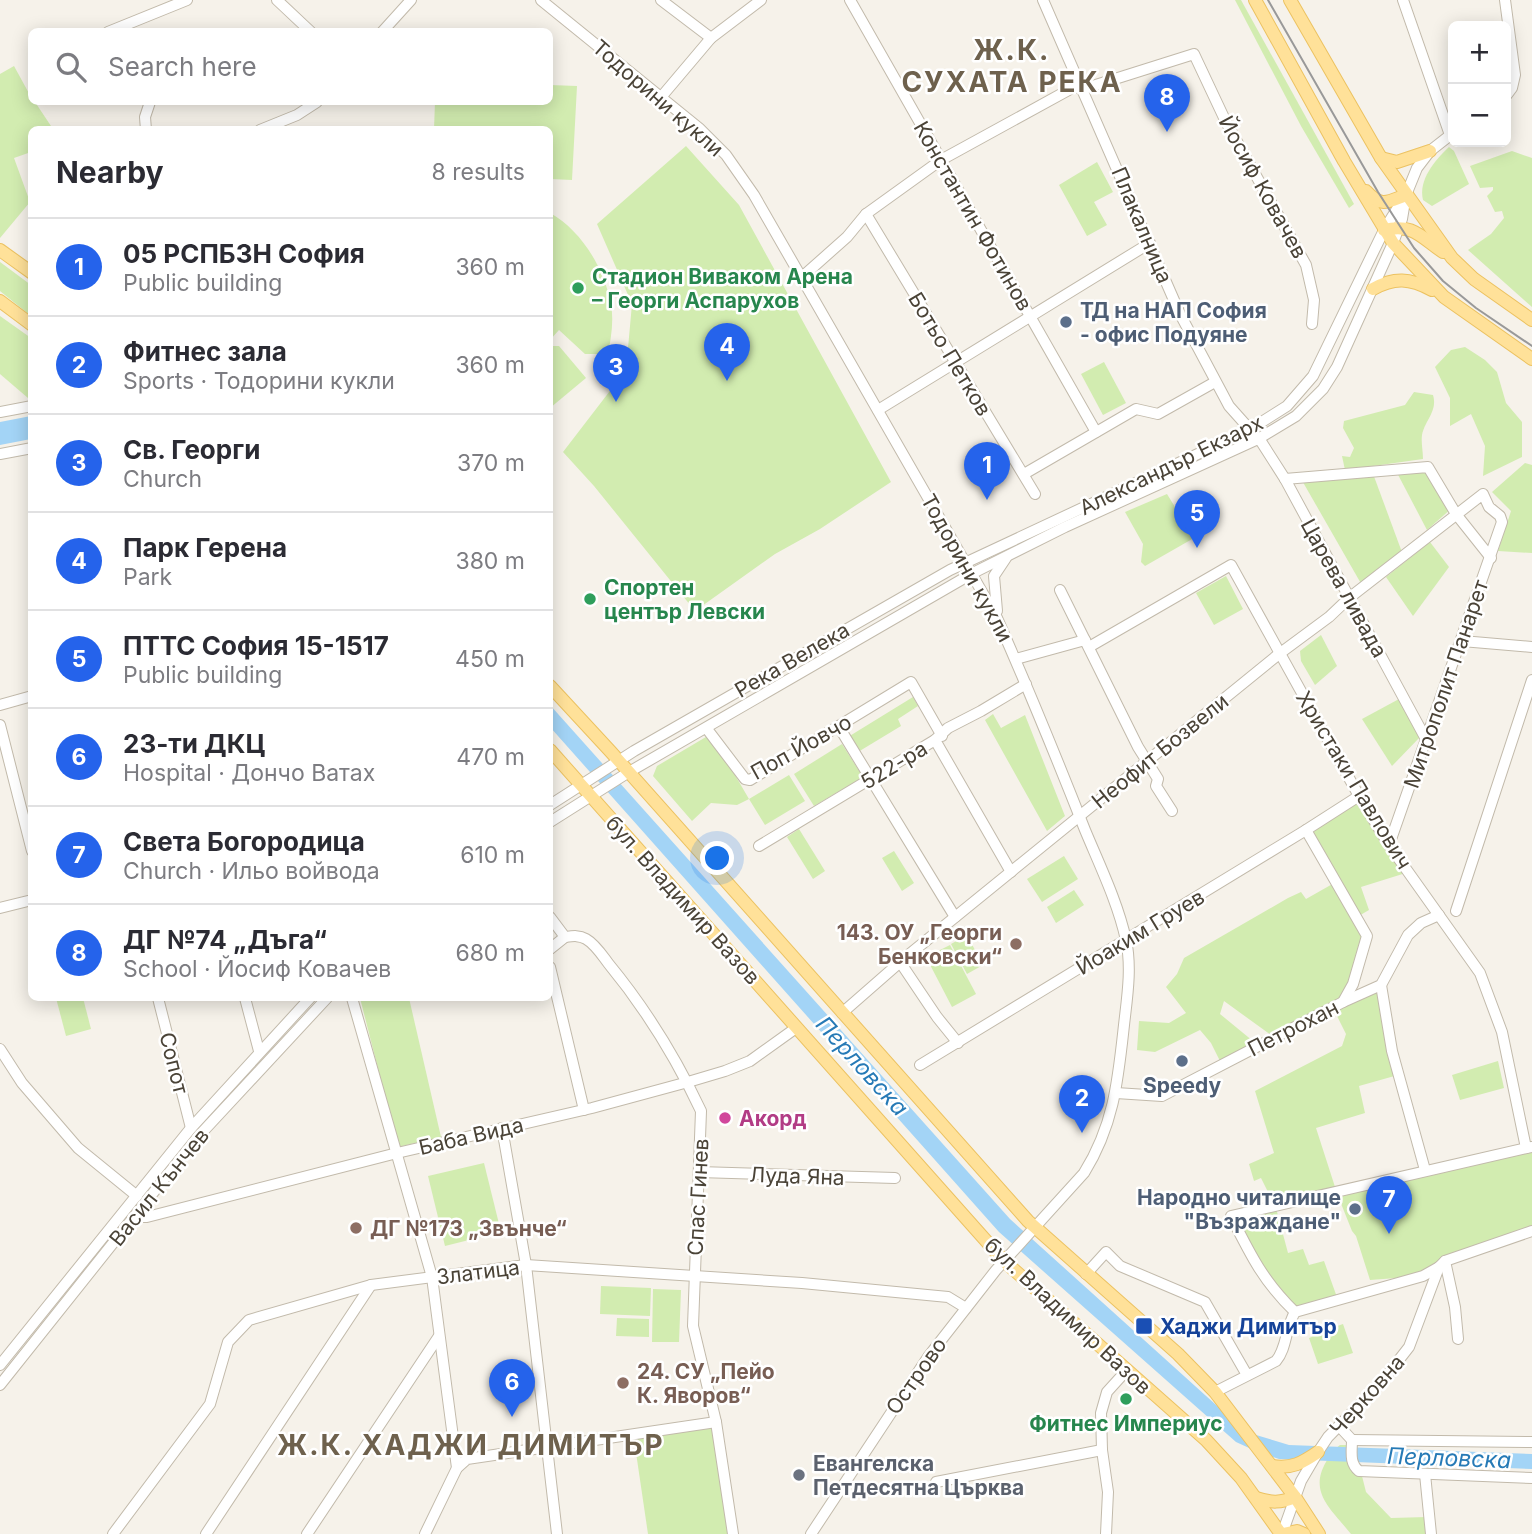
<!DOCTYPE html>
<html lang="en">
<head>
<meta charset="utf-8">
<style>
  body { margin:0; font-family:Inter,sans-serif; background:#f7f7f7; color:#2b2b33 }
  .controls { position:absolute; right:21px; top:21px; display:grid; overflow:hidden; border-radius:10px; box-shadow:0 4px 18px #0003 }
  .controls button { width:63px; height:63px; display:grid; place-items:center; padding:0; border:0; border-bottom:2px solid #e1e1e2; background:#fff; color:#2b2b33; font:35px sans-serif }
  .you { position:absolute; left:718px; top:859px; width:24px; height:24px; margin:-18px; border:5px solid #fff; border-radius:50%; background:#1a73e8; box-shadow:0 0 0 10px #1a73e833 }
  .badge { display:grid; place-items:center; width:46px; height:46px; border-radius:50%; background:#2563eb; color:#fff; font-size:23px; font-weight:700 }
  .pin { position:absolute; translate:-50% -58px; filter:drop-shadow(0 2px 4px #0008) }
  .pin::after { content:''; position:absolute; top:37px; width:24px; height:21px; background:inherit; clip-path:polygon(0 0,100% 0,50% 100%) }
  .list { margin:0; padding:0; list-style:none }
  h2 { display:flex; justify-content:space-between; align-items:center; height:91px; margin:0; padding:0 28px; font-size:30px }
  h2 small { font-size:23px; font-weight:400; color:#7c7c81 }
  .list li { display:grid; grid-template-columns:46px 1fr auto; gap:21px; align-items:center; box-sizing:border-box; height:98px; padding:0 28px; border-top:2px solid #e1e1e2 }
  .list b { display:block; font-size:26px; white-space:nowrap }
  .list p { margin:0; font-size:23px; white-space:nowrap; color:#7c7c81 }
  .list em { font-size:23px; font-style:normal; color:#7c7c81 }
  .icon { flex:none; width:38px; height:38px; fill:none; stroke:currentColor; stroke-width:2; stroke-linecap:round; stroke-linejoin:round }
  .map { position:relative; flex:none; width:1532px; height:1534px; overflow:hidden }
  .search { position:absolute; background:#fff; box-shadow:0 4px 18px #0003; left:28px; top:28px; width:525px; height:77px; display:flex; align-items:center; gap:18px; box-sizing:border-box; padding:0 24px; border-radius:10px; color:#7c7c81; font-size:26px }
  .panel { position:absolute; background:#fff; box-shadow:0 4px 18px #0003; left:28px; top:126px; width:525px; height:875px; border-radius:10px }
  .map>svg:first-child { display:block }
</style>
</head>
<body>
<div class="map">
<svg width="1532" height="1534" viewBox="0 0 1532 1534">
  <rect width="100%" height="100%" fill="#f6f2ea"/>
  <!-- green -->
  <g fill="#d2ecb0">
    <polygon points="1235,0 1241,0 1354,204 1349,208 1301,126"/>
    <polygon points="14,66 31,97 32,102 35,102 53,129 32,130 31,152 14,158 30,202 0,238 0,74"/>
    <polygon points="550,85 577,86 572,180 550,179 550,130 434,129 435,102 550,102"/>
    <polygon points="686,146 739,205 891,482 820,529 775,554 695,611 594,486 563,452 626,370 632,304 597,224"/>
    <path d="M1449 147 1454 151 1469 184 1432 206 1423 200C1418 180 1435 160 1449 147Z"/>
    <polygon points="1512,151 1532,158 1532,307 1468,250 1491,234 1504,218 1502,211 1495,212 1487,196 1493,190 1493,187 1480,188 1470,166"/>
    <polygon points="1097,162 1113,192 1094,202 1107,225 1087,236 1059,185"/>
    <path d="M550 213C581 230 605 269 611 305 614 321 611 338 608 354H585L559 330 550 340Z"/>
    <polygon points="0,262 31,285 31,316 0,291"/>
    <polygon points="0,316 31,338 31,397 28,398 0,374"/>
    <polygon points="550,346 559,346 586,378 550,408"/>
    <polygon points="1465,347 1485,360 1497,372 1506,403 1522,422 1522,457 1483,476 1485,446 1471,414 1450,426 1450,398 1435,367 1451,350"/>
    <polygon points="1104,362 1126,403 1103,415 1081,374"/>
    <path d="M1414 392 1433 395C1438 411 1425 420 1422 435 1421 442 1423 451 1423 459L1345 470 1342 456 1350 457 1354 448 1343 428 1344 421 1405 405Z"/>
    <polygon points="1525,463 1532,465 1532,553 1498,551 1511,511 1492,492"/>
    <polygon points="1428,467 1452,508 1427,530 1395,469"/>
    <polygon points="1372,471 1403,555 1363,587 1300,477"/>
    <polygon points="1167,494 1194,538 1145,566 1141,562 1143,544 1125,512"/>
    <polygon points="1430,542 1449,567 1413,616 1386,577"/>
    <polygon points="1226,576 1243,609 1214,625 1196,593"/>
    <polygon points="1321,635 1337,666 1315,685 1301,661 1300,651"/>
    <polygon points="913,697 918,706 898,719 901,726 858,752 848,737"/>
    <polygon points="1399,699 1421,736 1392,766 1362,719"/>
    <polygon points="993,714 1001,728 1025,715 1065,816 1047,831 985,720"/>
    <polygon points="711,734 749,799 789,775 805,801 765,825 749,799 737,805 711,803 692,821 653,776 657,766"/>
    <polygon points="842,744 863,777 814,806 794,774"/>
    <polygon points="1359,796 1409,872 1361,887 1369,910 1357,917 1364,930 1344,1001 1381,985 1398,1075 1359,1086 1365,1113 1316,1128 1336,1190 1532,1147 1532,1231 1423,1276 1370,1280 1356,1236 1352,1231 1336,1191 1276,1208 1288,1253 1303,1249 1309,1265 1324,1261 1338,1300 1295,1312 1275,1292 1231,1216 1275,1206 1261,1178 1254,1181 1249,1164 1274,1153 1255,1091 1342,1046 1346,1034 1333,1008 1275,1038 1224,1001 1220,1014 1259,1046 1222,1065 1211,1043 1200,1030 1155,1052 1137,1050 1139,1021 1169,1023 1186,1013 1166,987 1177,974 1184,958 1288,898 1301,892 1306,899 1336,882 1306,830"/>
    <polygon points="799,829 825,871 813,879 787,837"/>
    <polygon points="894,851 914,883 902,891 882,858"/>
    <polygon points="1064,856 1078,879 1042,902 1027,879"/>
    <polygon points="1074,890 1084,905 1056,923 1047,907"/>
    <polygon points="967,935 983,965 967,974 951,944"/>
    <polygon points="950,945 976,994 952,1007 926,957"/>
    <polygon points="56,998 83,998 91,1029 66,1036"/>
    <polygon points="360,998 409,998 441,1137 398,1147"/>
    <polygon points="1498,1061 1504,1088 1460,1100 1452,1075"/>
    <polygon points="484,1163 501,1232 445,1246 428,1176"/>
    <polygon points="601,1286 651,1288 650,1316 600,1314"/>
    <polygon points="653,1289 681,1290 679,1342 652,1342"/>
    <polygon points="617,1318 649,1319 649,1337 616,1336"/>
    <polygon points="1343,1324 1353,1353 1318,1364 1309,1338 1312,1337 1311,1335"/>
    <polygon points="713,1427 729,1534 648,1534 634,1439"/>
    <path d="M1340 1445H1347L1362 1476 1366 1492 1391 1518 1427 1517 1428 1534H1351C1332 1510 1308 1493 1326 1462 1330 1455 1333 1450 1340 1445Z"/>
  </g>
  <!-- water -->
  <g fill="#a3d4f6">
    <polygon points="31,416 31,439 0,445 0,422"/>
    <polygon points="550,705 1010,1219 1246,1432 1289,1445 1532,1454 1532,1469 1279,1459 1258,1452 1236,1442 999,1232 550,727"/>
  </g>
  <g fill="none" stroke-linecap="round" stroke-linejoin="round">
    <!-- minor casing -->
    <g stroke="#c2baab" stroke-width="12">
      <g id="minor">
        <polyline points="277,0 311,32"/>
        <path d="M541 0 700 129 726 155 754 195 997 618C1028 688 1057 759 1085 830 1100 866 1118 903 1126 940 1132 968 1127 998 1124 1025 1118 1080 1114 1125 1084 1173L996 1270 928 1357 811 1534"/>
        <polyline points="661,0 711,38"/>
        <polyline points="850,0 1096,432"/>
        <polyline points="1043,0 1180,314 1229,406 1262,443 1285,479 1427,741"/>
        <polyline points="1403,0 1450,135"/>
        <polyline points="1505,0 1515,75 1512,88 1506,96"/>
        <polyline points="108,32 187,0"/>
        <polyline points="382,32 411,0"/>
        <polyline points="662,96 711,38 761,0"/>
        <polyline points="146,130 145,117 150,102"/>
        <polyline points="260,130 297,115 317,102"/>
        <polyline points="866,214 1035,494"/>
        <polyline points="802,277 847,237 866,214 941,160 1074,87 1083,89 1194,54 1226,122 1306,265 1314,300 1312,324"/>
        <polyline points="878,410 1150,243"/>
        <polyline points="0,412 32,406"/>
        <polyline points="0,454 32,448"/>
        <polyline points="1024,474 1136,409 1158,414 1215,382"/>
        <polyline points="1285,479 1428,467 1456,514 1491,558"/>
        <polyline points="1060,590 1138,747 1158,779 1156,786 1172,811"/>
        <polyline points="997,611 994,576 1006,558"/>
        <polyline points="1462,641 1532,647"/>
        <polyline points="1089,647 1231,565 1359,796 1389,845 1480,973 1502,1032 1526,1148"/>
        <polyline points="1016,659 1085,640"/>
        <polyline points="0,705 32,696"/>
        <polyline points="0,725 32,851"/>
        <polyline points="839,727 955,917"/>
        <polyline points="707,729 745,779 750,780 911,682 942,736"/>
        <polyline points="935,740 1011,872"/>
        <polyline points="550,805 634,751 950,570 1249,430 1287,406 1313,376 1384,230 1402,201"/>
        <polyline points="550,822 629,772 973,573 1065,527 1258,439 1296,416 1323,389 1337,367 1393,243 1402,219 1406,195 1417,168 1430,151 1453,133"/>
        <polyline points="1306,830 1367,936 1353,984 1343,1002"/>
        <polyline points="759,846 935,740 948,728 981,711 1026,684"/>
        <polyline points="0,908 32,900"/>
        <polyline points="1456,911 1532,680"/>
        <path d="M550 917 565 937C573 936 579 935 586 939 595 944 602 955 608 963 646 1009 676 1058 701 1111L693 1326 716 1422 733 1534"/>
        <polyline points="550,949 565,937"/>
        <polyline points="900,962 937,1017 958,1043"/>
        <polyline points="550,967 584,1110"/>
        <polyline points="1381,985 1392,1051 1425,1170"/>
        <polyline points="158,998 191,1128"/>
        <polyline points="245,998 259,1051"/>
        <polyline points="352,998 432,1277 457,1468"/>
        <polyline points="842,1013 906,957 1279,654 1329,617 1349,598 1483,494 1489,507 1500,516 1502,522 1389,845"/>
        <polyline points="0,1049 22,1083 78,1148 137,1196"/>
        <polyline points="920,1065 1306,830 1359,796"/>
        <polyline points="1116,1093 1162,1096 1343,1002 1381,985 1408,935 1421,923 1439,915"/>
        <polyline points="502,1128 526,1265 557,1534"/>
        <polyline points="699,1172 895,1178"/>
        <polyline points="134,1217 147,1217 397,1153 592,1108 688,1082 725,1071 750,1061 796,1028"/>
        <polyline points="1445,1261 1455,1307 1458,1339"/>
        <polyline points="1086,1274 1106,1252 1120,1266 1205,1302 1247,1375"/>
        <path d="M1295 1312C1263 1281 1250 1254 1231 1216L1531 1147"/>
        <polyline points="0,1365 191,1128 310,998"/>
        <polyline points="0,1385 196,1139 327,998"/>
        <path d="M1215 1392 1276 1361C1287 1348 1285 1329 1295 1312L1423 1276 1439 1267"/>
        <path d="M1339 1426 1352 1440C1352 1452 1349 1463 1359 1471L1532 1478"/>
        <polyline points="1352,1440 1532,1442"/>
        <polyline points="1425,1474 1431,1534"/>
        <polyline points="936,1482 1102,1450"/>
        <polyline points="113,1534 210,1404 228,1342 249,1320 371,1285 526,1265 802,1283 948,1297 966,1308"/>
        <polyline points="206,1534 371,1285"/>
        <polyline points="307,1534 439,1336"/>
        <polyline points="425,1534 457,1468 467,1459 716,1422"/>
        <polyline points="1106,1534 1108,1492 1102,1450 1101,1413 1107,1392 1126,1371"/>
        <polyline points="1282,1534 1301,1481 1318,1452 1328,1437 1380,1384 1409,1347 1439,1267 1445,1261 1532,1231"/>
      </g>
    </g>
    <!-- major casing -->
    <g stroke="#ecc261" stroke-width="14">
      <g id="major">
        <polyline points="1255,0 1344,161 1393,243 1444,297 1532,359"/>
        <polyline points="1290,0 1381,158 1452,258 1474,279 1532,320"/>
        <polyline points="1381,158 1397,162 1430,151"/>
        <path d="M1366 191C1382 208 1387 202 1406 195"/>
        <path d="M1384 230C1413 223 1421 237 1443 252"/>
        <polyline points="0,250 32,273"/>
        <path d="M1373 289C1394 277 1410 278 1432 290"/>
        <polyline points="0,301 32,325"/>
        <polyline points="550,686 611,752 1028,1221 1178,1354 1215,1392 1295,1497 1319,1534"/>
        <polyline points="550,750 1004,1261 1206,1440 1241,1478 1281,1534"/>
        <path d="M1272 1466C1292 1469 1302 1463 1318 1452"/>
        <path d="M1256 1498C1271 1503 1281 1503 1295 1497"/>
        <polyline points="1283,1534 1297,1531 1304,1534"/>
      </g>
    </g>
    <!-- minor -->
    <use href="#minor" stroke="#fff" stroke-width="10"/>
    <!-- major -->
    <use href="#major" stroke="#ffe199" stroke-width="12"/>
    <!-- tram -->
    <polyline stroke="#999" stroke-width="2" points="1268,0 1378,192 1414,248 1443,281 1476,308 1532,346"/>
  </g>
  <!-- markers -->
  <g fill="#2e9e5b" stroke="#fff" stroke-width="2.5">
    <circle cx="578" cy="288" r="7"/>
    <circle cx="590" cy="599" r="7"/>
    <circle cx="1126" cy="1399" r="7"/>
  </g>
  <g fill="#5c6f8a" stroke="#fff" stroke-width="2.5">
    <circle cx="1066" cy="322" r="7"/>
    <circle cx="1182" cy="1061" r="7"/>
    <circle cx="1355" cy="1209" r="7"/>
  </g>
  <g fill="#8d6e63" stroke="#fff" stroke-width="2.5">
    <circle cx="1016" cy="944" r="7"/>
    <circle cx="356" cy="1228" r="7"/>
    <circle cx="623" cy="1383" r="7"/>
  </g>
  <circle fill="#d1479c" stroke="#fff" stroke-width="2.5" cx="725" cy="1118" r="7"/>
  <rect fill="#1a4fb4" stroke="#fff" stroke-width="2.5" x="1135" y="1317" width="18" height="18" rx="3.5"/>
  <circle fill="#6b7280" stroke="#fff" stroke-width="2.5" cx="799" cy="1475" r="7"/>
  <g text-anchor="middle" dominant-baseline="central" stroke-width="5" stroke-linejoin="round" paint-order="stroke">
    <!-- street labels -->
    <g font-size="21" fill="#4a4337" stroke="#fff">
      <text transform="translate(658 98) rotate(41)">Тодорини кукли</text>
      <text transform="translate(1263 187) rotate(61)">Йосиф Ковачев</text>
      <text transform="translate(973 216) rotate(60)">Константин Фотинов</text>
      <text transform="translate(1142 225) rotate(67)">Плакалница</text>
      <text transform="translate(950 354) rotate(59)">Ботьо Петков</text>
      <text transform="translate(1171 465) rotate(-26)">Александър Екзарх</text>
      <text transform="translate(967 568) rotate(61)">Тодорини кукли</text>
      <text transform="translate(1344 588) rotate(61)">Царева ливада</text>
      <text transform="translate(792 660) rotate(-30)">Река Велека</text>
      <text transform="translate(1446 684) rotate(-71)">Митрополит Панарет</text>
      <text transform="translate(801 747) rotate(-29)">Поп Йовчо</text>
      <text transform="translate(1160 751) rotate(-39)">Неофит Бозвели</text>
      <text transform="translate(894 765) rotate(-31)">522-ра</text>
      <text transform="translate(1354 780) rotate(59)">Христаки Павлович</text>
      <text transform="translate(683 900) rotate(48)">бул. Владимир Вазов</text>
      <text transform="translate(1140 932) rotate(-31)">Йоаким Груев</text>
      <text transform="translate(1293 1028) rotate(-27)">Петрохан</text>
      <text transform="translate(174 1063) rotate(76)">Сопот</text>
      <text transform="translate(471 1136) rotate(-13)">Баба Вида</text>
      <text transform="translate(797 1176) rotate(2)">Луда Яна</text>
      <text transform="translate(159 1187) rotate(-51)">Васил Кънчев</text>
      <text transform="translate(698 1197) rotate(-87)">Спас Гинев</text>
      <text transform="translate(478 1272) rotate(-7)">Златица</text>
      <text transform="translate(1068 1316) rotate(43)">бул. Владимир Вазов</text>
      <text transform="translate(916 1376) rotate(-55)">Острово</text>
      <text transform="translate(1367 1395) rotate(-48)">Черковна</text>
    </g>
    <!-- leisure labels -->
    <g font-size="21" font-weight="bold" fill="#27864d" stroke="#fff" text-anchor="start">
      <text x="592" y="276">Стадион Виваком Арена<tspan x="592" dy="24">– Георги Аспарухов</tspan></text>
      <text x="604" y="587">Спортен<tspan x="604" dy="24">център Левски</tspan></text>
      <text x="1126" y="1423" text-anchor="middle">Фитнес Империус</text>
    </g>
    <!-- service labels -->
    <g font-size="21" font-weight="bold" fill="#4e5e75" stroke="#fff" text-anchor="start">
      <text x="1080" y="310">ТД на НАП София<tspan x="1080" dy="24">- офис Подуяне</tspan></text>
      <text x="1182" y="1085" text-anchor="middle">Speedy</text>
      <text x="1341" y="1197" text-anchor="end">Народно читалище<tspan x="1341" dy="24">"Възраждане"</tspan></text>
    </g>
    <!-- education labels -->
    <g font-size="21" font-weight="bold" fill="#785e54" stroke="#fff" text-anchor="start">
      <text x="1002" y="932" text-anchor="end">143. ОУ „Георги<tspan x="1002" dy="24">Бенковски“</tspan></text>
      <text x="370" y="1228">ДГ №173 „Звънче“</text>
      <text x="637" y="1371">24. СУ „Пейо<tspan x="637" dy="24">К. Яворов“</tspan></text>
    </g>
    <!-- hotel labels -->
    <g font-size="21" font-weight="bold" fill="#b23c85" stroke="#fff" text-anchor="start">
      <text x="739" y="1118">Акорд</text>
    </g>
    <!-- transit labels -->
    <g font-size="21" font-weight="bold" fill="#164399" stroke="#fff" text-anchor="start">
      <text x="1160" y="1326">Хаджи Димитър</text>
    </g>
    <!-- worship labels -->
    <g font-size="21" font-weight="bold" fill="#5b616d" stroke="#fff" text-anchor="start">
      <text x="813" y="1463">Евангелска<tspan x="813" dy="24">Петдесятна Църква</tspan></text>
    </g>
    <!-- water labels -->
    <g font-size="23" font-style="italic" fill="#267ab6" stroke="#fff">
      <text transform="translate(862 1066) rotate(48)">Перловска</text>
      <text transform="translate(1449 1458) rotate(2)">Перловска</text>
    </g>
    <!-- district labels -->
    <g font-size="28" font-weight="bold" letter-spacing="2" fill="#6e614d" stroke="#fff">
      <text x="1012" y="50">Ж.К.<tspan x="1012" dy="32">СУХАТА РЕКА</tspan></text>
      <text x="471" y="1445">Ж.К. ХАДЖИ ДИМИТЪР</text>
    </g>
  </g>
</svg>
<div class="controls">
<button>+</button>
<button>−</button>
</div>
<div class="you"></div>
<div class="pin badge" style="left:987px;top:500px">1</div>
<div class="pin badge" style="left:1082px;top:1133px">2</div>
<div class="pin badge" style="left:616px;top:402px">3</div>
<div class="pin badge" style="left:727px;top:381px">4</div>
<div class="pin badge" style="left:1197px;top:548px">5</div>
<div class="pin badge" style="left:512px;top:1417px">6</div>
<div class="pin badge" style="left:1389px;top:1234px">7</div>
<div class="pin badge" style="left:1167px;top:132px">8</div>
<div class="search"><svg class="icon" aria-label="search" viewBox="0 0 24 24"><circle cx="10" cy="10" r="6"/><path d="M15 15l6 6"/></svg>Search here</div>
<section class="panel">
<h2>Nearby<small>8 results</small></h2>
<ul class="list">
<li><span class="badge">1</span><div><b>05 РСПБЗН София</b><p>Public building</p></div><em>360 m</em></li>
<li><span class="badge">2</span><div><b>Фитнес зала</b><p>Sports · Тодорини кукли</p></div><em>360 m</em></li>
<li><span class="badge">3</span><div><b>Св. Георги</b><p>Church</p></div><em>370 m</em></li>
<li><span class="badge">4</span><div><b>Парк Герена</b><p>Park</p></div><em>380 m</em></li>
<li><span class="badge">5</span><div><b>ПТТС София 15-1517</b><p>Public building</p></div><em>450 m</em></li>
<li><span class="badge">6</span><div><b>23-ти ДКЦ</b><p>Hospital · Дончо Ватах</p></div><em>470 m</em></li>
<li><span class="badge">7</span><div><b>Света Богородица</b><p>Church · Ильо войвода</p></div><em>610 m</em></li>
<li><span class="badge">8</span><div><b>ДГ №74 „Дъга“</b><p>School · Йосиф Ковачев</p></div><em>680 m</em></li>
</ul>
</section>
</div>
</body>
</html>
